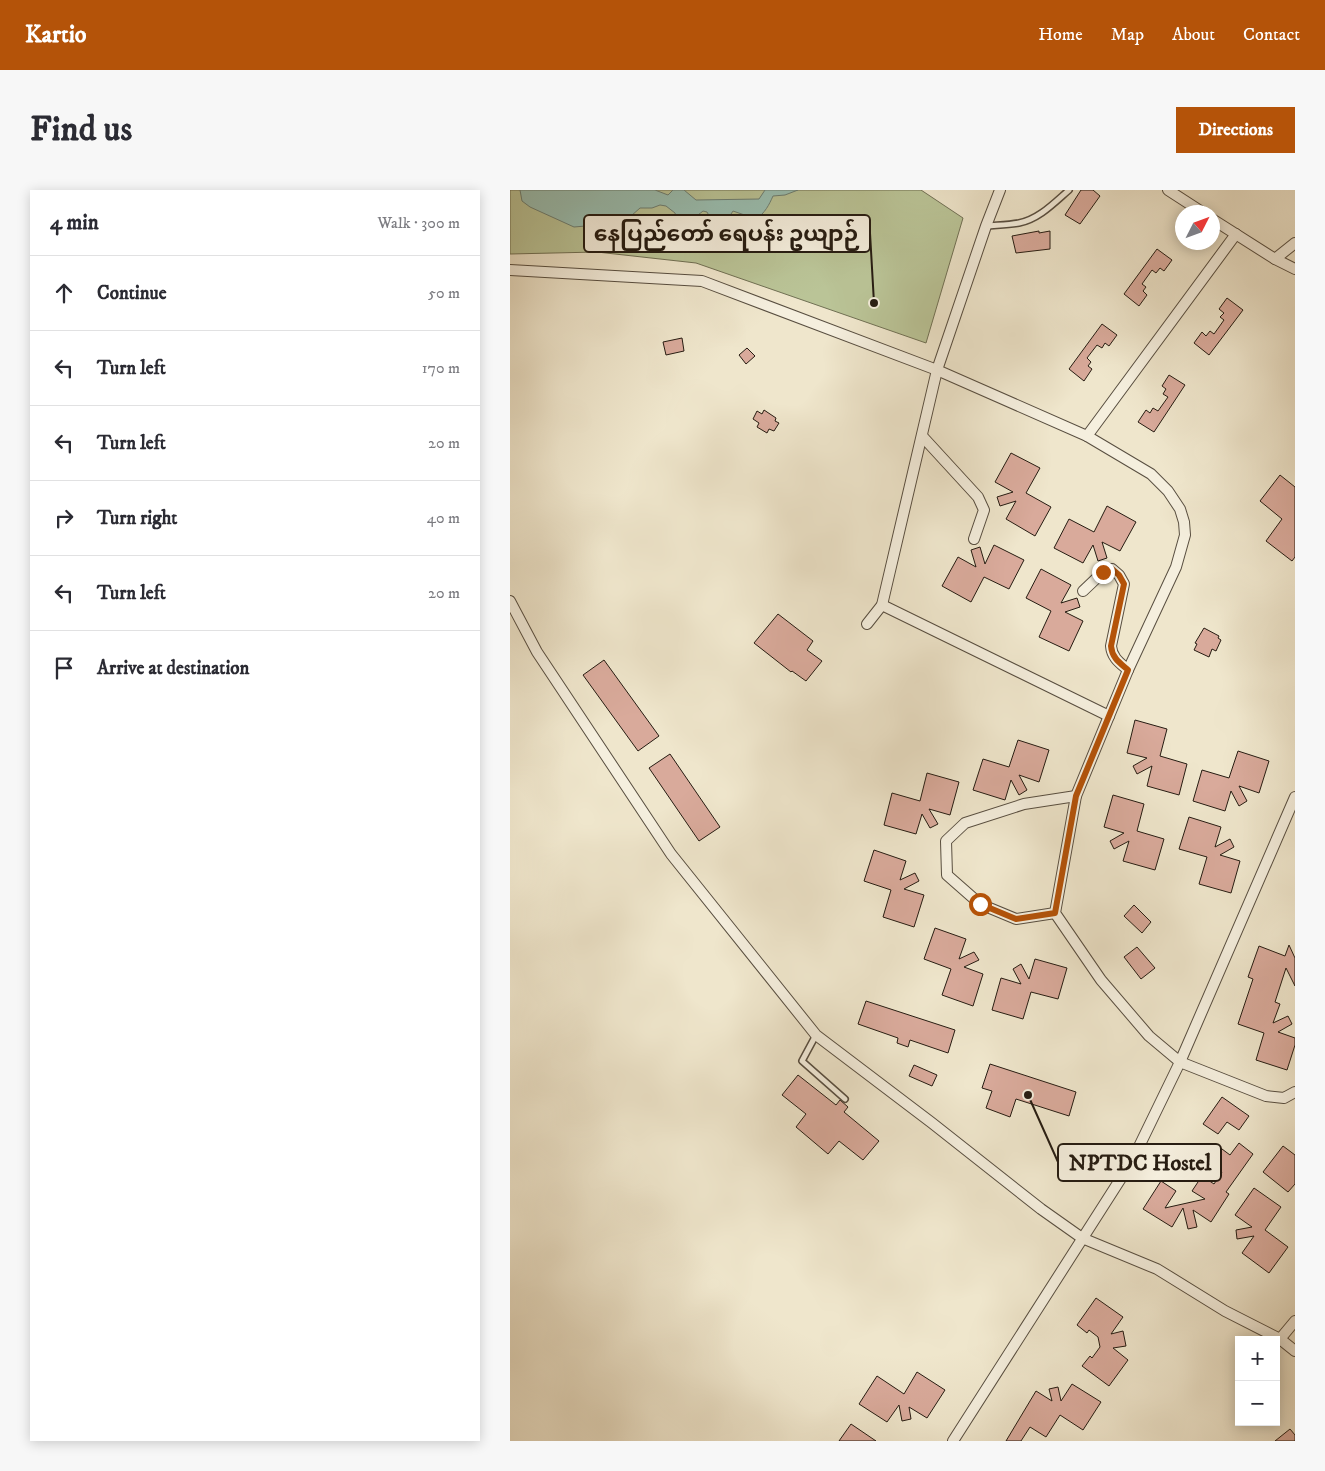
<!DOCTYPE html>
<html lang="en">
<head>
<meta charset="utf-8">
<style>
  body { margin:0; font-family:"IM FELL DW Pica","Noto Sans Myanmar",serif; background:#f7f7f7; color:#2b2b33 }
  .controls { position:absolute; right:15px; bottom:15px; display:grid; overflow:hidden; border-radius:0px; box-shadow:0 2px 12px #0003 }
  .controls button { width:45px; height:45px; display:grid; place-items:center; padding:0; border:0; border-bottom:1px solid #e1e1e2; background:#fff; color:#2b2b33; font:25px sans-serif }
  .compass { position:absolute; left:665px; top:15px; width:45px; height:45px; border-radius:50%; background:#fff; box-shadow:0 2px 12px #0003; rotate:48deg }
  .stop { position:absolute; width:15px; height:15px; margin:-11px; border:4px solid #b45309; border-radius:50%; background:#fff }
  .stop.end { background:#b45309; border-color:#fff; box-shadow:0 1px 5px #0008 }
  .list { margin:0; padding:0; list-style:none }
  h2 { display:flex; justify-content:space-between; align-items:center; height:65px; margin:0; padding:0 20px; font-size:21px }
  h2 small { font-size:16px; font-weight:400; color:#7c7c81 }
  .list li { display:grid; grid-template-columns:32px 1fr auto; gap:15px; align-items:center; box-sizing:border-box; height:75px; padding:0 20px; border-top:1px solid #e1e1e2 }
  .list b { display:block; font-size:19px; white-space:nowrap }
  .list em { font-size:16px; font-style:normal; color:#7c7c81 }
  .icon { flex:none; width:28px; height:28px; fill:none; stroke:currentColor; stroke-width:2; stroke-linecap:round; stroke-linejoin:round }
  .map { position:relative; flex:none; width:785px; height:1251px; overflow:hidden; border-radius:0px }
  header { display:flex; align-items:center; gap:30px; box-sizing:border-box; height:70px; padding:0 25px; background:#b45309; color:#fff }
  header strong { font-size:24px }
  nav { display:flex; gap:28px; margin-inline-start:auto; font-size:18px }
  .intro { display:flex; align-items:center; justify-content:space-between; box-sizing:border-box; height:120px; padding:0 30px }
  h1 { margin:0; font-size:35px }
  .button { padding:12px 22px; border-radius:0px; background:#b45309; color:#fff; font-size:18px; font-weight:700 }
  main { display:flex; gap:30px; padding:0 30px }
  aside { flex:1; background:#fff; border-radius:0px; box-shadow:0 2px 12px #0003 }
  .map>svg:first-child { display:block }
</style>
</head>
<body>
<header>
<strong>Kartio</strong>
<nav><a>Home</a><a>Map</a><a>About</a><a>Contact</a></nav>
</header>
<div class="intro"><h1>Find us</h1><a class="button">Directions</a></div>
<main>
<aside>
<h2>4 min<small>Walk · 300 m</small></h2>
<ul class="list">
<li><svg class="icon" aria-label="ahead" viewBox="0 0 24 24"><path d="M12 20V5M6 11l6-6 6 6"/></svg><div><b>Continue</b></div><em>50 m</em></li>
<li><svg class="icon" aria-label="left" viewBox="0 0 24 24"><path d="M17 20v-9H6M10 6l-5 5 5 5"/></svg><div><b>Turn left</b></div><em>170 m</em></li>
<li><svg class="icon" aria-label="left" viewBox="0 0 24 24"><path d="M17 20v-9H6M10 6l-5 5 5 5"/></svg><div><b>Turn left</b></div><em>20 m</em></li>
<li><svg class="icon" aria-label="right" viewBox="0 0 24 24"><path d="M7 20v-9h11M14 6l5 5-5 5"/></svg><div><b>Turn right</b></div><em>40 m</em></li>
<li><svg class="icon" aria-label="left" viewBox="0 0 24 24"><path d="M17 20v-9H6M10 6l-5 5 5 5"/></svg><div><b>Turn left</b></div><em>20 m</em></li>
<li><svg class="icon" aria-label="arrive" viewBox="0 0 24 24"><path d="M6 21V4h12l-3 4 3 4H6"/></svg><div><b>Arrive at destination</b></div></li>
</ul>
</aside>
<div class="map">
<svg width="785" height="1251" viewBox="0 0 785 1251">
  <rect width="100%" height="100%" fill="#efe6cc"/>
  <filter id="stains"><feTurbulence type="fractalNoise" baseFrequency=".004" numOctaves="4"/><feColorMatrix values="0 0 0 0 .2 0 0 0 0 .09 0 0 0 0 .02 0 0 0 .5 -.17"/></filter>
  <radialGradient id="worn" r=".72"><stop offset=".6" stop-color="#630" stop-opacity="0"/><stop offset="1" stop-color="#630" stop-opacity=".3"/></radialGradient>
  <!-- green -->
  <polygon fill="#bac497" stroke="#707054" points="0,0 411,0 453,28 416,153 186,73 87,62 0,64"/>
  <!-- water -->
  <path fill="#9ac0b3" stroke="#6c7e73" d="M10 0H145L158 5 163 0H174L186 10 249 9 255 0H288L275 5 263 6C259 15 255 23 246 29L223 21C217 30 215 34 203 33L197 22 193 21C186 27 177 33 167 30L165 23 156 16 150 15 142 18H130L121 26 107 30 87 35 64 37 20 17 12 11Z"/>
  <!-- building -->
  <g fill="#d9aa9b" stroke="#261c12">
    <polygon points="571,0 583,0 590,6 570,34 555,25"/>
    <polygon points="529,41 529,43 540,41 540,59 506,63 502,46"/>
    <polygon points="647,59 662,70 654,81 650,78 646,83 642,80 632,94 636,97 633,101 637,105 629,116 614,104"/>
    <polygon points="717,108 733,120 699,165 684,153 692,142 696,146 700,141 704,144 714,130 710,127 714,123 709,119"/>
    <polygon points="592,134 607,145 599,156 595,153 592,158 587,155 577,168 581,172 578,176 582,179 574,191 559,179"/>
    <polygon points="172,148 174,161 156,165 153,152"/>
    <polygon points="237,158 245,166 236,174 229,165"/>
    <polygon points="659,185 675,195 644,242 628,232 636,220 640,223 643,218 648,221 658,207 653,204 656,199 652,196"/>
    <polygon points="254,220 266,228 265,231 269,233 264,241 259,239 257,243 247,237 249,233 243,229 247,221 252,224"/>
    <polygon points="501,263 530,278 516,303 541,317 525,346 496,329 506,311 490,316 487,307 503,302 485,292"/>
    <polygon points="770,285 785,297 785,367 782,371 756,351 772,329 750,311"/>
    <polygon points="597,316 626,332 610,361 592,352 597,368 588,371 583,355 573,373 544,358 559,329 584,342"/>
    <polygon points="484,355 514,370 499,399 474,387 461,412 432,396 448,367 466,377 461,360 470,357 475,374"/>
    <polygon points="531,379 561,395 551,413 567,408 570,417 555,422 573,431 559,461 529,447 541,421 516,408"/>
    <polygon points="268,424 303,451 297,460 312,471 296,491 282,481 281,482 244,453"/>
    <polygon points="694,438 709,446 708,448 711,450 706,461 702,459 699,467 684,460 687,454 685,453"/>
    <polygon points="94,470 149,546 128,561 73,485"/>
    <polygon points="625,530 657,539 650,566 677,574 669,605 637,596 642,576 627,584 623,576 637,568 617,563"/>
    <polygon points="508,550 539,560 529,592 509,585 517,600 509,605 501,590 495,610 463,600 473,569 499,577"/>
    <polygon points="728,561 759,571 749,603 729,596 737,611 729,616 721,601 715,621 683,611 692,580 719,588"/>
    <polygon points="160,564 210,637 189,651 139,578"/>
    <polygon points="417,583 449,592 440,625 419,619 428,634 420,638 412,624 406,644 374,635 382,603 410,611"/>
    <polygon points="603,605 634,614 627,641 654,649 645,680 613,671 619,651 604,659 600,651 614,643 594,637"/>
    <polygon points="679,627 711,637 705,657 720,649 724,657 710,665 730,671 721,703 689,694 697,667 669,659"/>
    <polygon points="364,660 396,671 390,690 405,683 409,691 394,699 414,705 404,737 373,727 381,700 354,691"/>
    <polygon points="624,715 641,732 632,743 614,726"/>
    <polygon points="425,738 456,749 449,769 464,762 469,770 454,777 473,784 463,816 432,805 441,779 414,769"/>
    <polygon points="779,755 785,768 785,796 776,778 765,812 770,814 763,833 778,826 782,834 768,842 785,848 785,855 777,880 746,870 754,843 728,834 743,789 738,787 749,756 775,766"/>
    <polygon points="627,757 645,778 631,789 614,767"/>
    <polygon points="525,769 557,778 548,809 521,802 513,829 482,820 491,788 511,794 503,779 511,774 519,789"/>
    <polygon points="356,811 445,840 438,863 400,850 398,857 387,853 388,848 348,834"/>
    <polygon points="480,874 566,902 559,926 506,909 500,927 476,918 482,901 472,898"/>
    <polygon points="404,875 427,885 422,896 399,886"/>
    <polygon points="288,885 326,915 330,910 338,917 334,922 369,951 353,970 329,951 318,964 286,937 296,924 272,905"/>
    <polygon points="712,907 739,926 729,940 717,932 708,944 693,934"/>
    <polygon points="729,953 743,964 716,1002 719,1004 701,1032 683,1020 687,1037 678,1039 673,1018 662,1037 633,1019 651,991 666,1001 655,1018 695,1009 682,1001 692,986 704,994 712,982 697,971 708,956 720,965"/>
    <polygon points="773,956 785,965 785,994 778,1002 753,982"/>
    <polygon points="744,998 771,1017 755,1040 778,1057 759,1083 732,1063 744,1046 727,1049 726,1040 742,1037 725,1025"/>
    <polygon points="586,1108 613,1127 601,1144 613,1141 616,1156 603,1158 618,1170 599,1196 572,1176 580,1166 582,1168 590,1157 588,1147 579,1140 577,1143 567,1135"/>
    <polygon points="407,1182 435,1200 417,1228 399,1217 401,1229 392,1231 389,1215 377,1232 349,1214 367,1186 394,1204"/>
    <polygon points="562,1194 591,1212 573,1240 550,1225 536,1247 520,1237 511,1251 496,1251 526,1201 542,1211 539,1199 548,1197 551,1211"/>
    <polygon points="341,1234 366,1251 329,1251"/>
    <polygon points="780,1239 785,1245 785,1251 765,1251"/>
  </g>
  <g fill="none" stroke-linecap="round" stroke-linejoin="round">
    <!-- lane casing -->
    <g stroke="#584e40" stroke-width="8">
      <g id="lane">
        <path d="M476 36C487 35 498 35 509 33 529 29 544 13 559 0"/>
        <polyline points="306,845 292,871 335,909"/>
      </g>
    </g>
    <!-- street casing -->
    <g stroke="#584e40" stroke-width="12">
      <g id="street">
        <polyline points="658,0 692,22"/>
        <polyline points="702,29 765,69 785,79"/>
        <polyline points="765,69 785,53"/>
        <polyline points="0,80 192,91 427,180 577,246 641,284 658,301 670,319 674,332 675,345 666,377 618,480 566,606 545,723 591,790 639,846 670,872 756,906 774,908 785,902"/>
        <polyline points="412,246 468,307 474,320 464,349"/>
        <polyline points="577,246 726,44"/>
        <path d="M573 401 593 382 602 379 609 385 614 394 601 456C602 468 610 473 618 480"/>
        <polyline points="0,411 27,462 161,664 306,845 422,933 531,1019 572,1048 647,1079 715,1121 770,1149 785,1161"/>
        <polyline points="372,415 599,526"/>
        <polyline points="357,434 372,415 427,180 476,36 490,0"/>
        <polyline points="545,723 506,729 470,714 437,685 436,651 455,633 514,614 566,606"/>
        <polyline points="770,1149 785,1131"/>
        <polyline points="443,1251 622,971 670,872 785,607"/>
      </g>
    </g>
    <!-- lane -->
    <use href="#lane" stroke="#f5efde" stroke-width="5"/>
    <!-- street -->
    <use href="#street" stroke="#f5efde" stroke-width="10"/>
  </g>
  <g fill="none" stroke-linecap="round" stroke-linejoin="round">
    <!-- route -->
    <path stroke="#b45309" stroke-width="6" d="M470 714 506 729 545 723 566 606 618 480C610 473 602 468 601 456L614 394 609 385 602 379 593 382"/>
  </g>
  <!-- callouts -->
  <path fill="none" stroke="#261c12" stroke-width="2" d="M364 113L360 43M518 905L548 972"/>
  <g fill="#261c12" stroke="#f5efde" stroke-width="2">
    <circle cx="364" cy="113" r="5"/>
    <circle cx="518" cy="905" r="5"/>
  </g>
  <g fill="#f5efde" stroke="#261c12" stroke-width="2">
    <rect x="74" y="25" width="286" height="37" rx="5"/>
    <rect x="548" y="954" width="163" height="37" rx="5"/>
  </g>
  <g font-size="22" text-anchor="middle" font-weight="bold" fill="#261c12">
    <text x="217" y="51">နေပြည်တော် ရေပန်း ဥယျာဉ်</text>
    <text x="630" y="980">NPTDC Hostel</text>
  </g>
  <rect width="100%" height="100%" filter="url(#stains)"/>
  <rect width="100%" height="100%" fill="url(#worn)"/>
</svg>
<div class="controls">
<button>+</button>
<button>−</button>
</div>
<svg class="compass" viewBox="-18 -18 36 36"><path d="M0-13l5 13h-10z" fill="#e53935"/><path d="M0 13l5-13h-10z" fill="#7c7c81"/></svg>
<div class="stop" style="left:470px;top:714px"></div>
<div class="stop end" style="left:593px;top:382px"></div>
</div>
</main>
</body>
</html>
